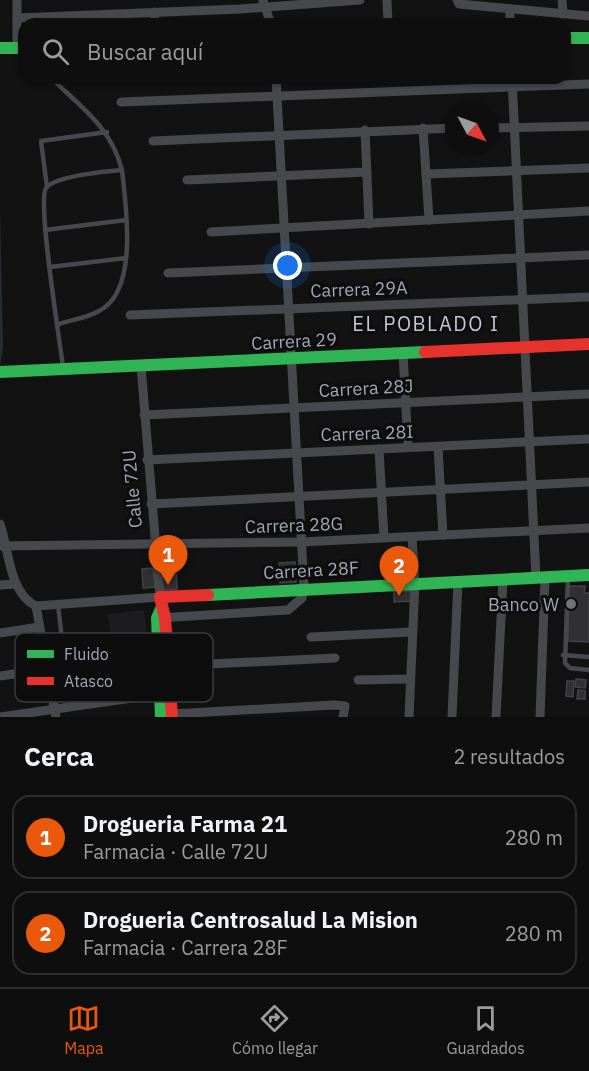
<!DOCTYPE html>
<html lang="es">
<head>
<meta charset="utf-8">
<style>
  body { margin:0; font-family:"IBM Plex Sans",sans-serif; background:#1c1c1c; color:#f1f3f6 }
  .compass { position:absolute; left:445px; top:102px; width:54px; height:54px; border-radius:50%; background:#0e0e0e; box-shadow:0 2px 4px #0004; rotate:131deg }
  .you { position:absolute; left:288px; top:266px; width:21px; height:21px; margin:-15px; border:4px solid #fff; border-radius:50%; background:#1a73e8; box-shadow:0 0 0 9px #1a73e833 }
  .badge { display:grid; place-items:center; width:39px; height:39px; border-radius:50%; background:#ea580c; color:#fff; font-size:20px; font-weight:700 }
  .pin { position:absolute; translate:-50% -50px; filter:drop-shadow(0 2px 3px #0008) }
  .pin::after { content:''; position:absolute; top:32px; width:21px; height:18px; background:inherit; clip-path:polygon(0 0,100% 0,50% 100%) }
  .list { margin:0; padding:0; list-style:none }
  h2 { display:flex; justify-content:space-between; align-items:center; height:78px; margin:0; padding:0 24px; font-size:26px }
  h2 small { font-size:20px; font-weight:400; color:#9b9c9e }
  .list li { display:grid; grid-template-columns:39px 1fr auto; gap:18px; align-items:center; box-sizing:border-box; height:84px; margin:0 12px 12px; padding:0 12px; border:2px solid #2e2e2e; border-radius:18px }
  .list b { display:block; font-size:22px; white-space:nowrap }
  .list p { margin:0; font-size:20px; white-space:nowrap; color:#9b9c9e }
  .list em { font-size:20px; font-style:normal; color:#9b9c9e }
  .icon { flex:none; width:33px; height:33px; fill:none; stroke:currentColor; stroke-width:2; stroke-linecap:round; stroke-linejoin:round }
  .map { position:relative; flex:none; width:589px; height:717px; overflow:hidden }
  .search { position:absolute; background:#0e0e0e; box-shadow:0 2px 4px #0004; left:18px; right:18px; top:18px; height:66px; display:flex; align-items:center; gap:15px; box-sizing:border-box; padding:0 21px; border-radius:18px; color:#9b9c9e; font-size:22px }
  .sheet { height:270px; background:#0e0e0e }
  nav { display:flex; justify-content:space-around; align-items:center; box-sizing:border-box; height:84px; border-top:2px solid #2e2e2e; background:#0e0e0e; font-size:16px; color:#9b9c9e }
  nav a { display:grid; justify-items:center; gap:3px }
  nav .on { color:#ea580c }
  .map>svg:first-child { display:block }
</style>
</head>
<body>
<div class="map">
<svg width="589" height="717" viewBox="0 0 589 717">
  <rect width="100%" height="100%" fill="#121213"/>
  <!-- built -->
  <polygon fill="#1c1c1f" points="144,610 153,692 117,696 108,614"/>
  <!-- water -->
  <polygon fill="#262c35" points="0,210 3,348 0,366"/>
  <!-- building -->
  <g fill="#303032" stroke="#414247" stroke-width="1.5">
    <polygon points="295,562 296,582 280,583 279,563"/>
    <polygon points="153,568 155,587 143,588 142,569"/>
    <polygon points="176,568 177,589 162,590 161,569"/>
    <polygon points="569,586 585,586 584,593 589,593 589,642 568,641"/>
    <polygon points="394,591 413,591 413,601 394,602"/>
    <polygon points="576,679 586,680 585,688 575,687"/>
    <polygon points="567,681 574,681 573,697 566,696"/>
    <polygon points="578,690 585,691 585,699 577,699"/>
  </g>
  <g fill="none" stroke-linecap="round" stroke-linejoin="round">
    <!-- lane -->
    <g stroke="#47484c" stroke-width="4.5">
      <path d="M51 78C82 108 111 127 122 170"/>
      <polyline points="47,187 41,141 107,132"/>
      <polyline points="45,230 126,220"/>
      <polyline points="50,267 126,258"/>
      <path d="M59 324C71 320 87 318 99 311 139 291 126 207 122 170 107 171 55 176 46 188 37 201 60 342 63 367"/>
      <polyline points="568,577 565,663 570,668 589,670"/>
      <polyline points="58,605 64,656 71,665"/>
      <polyline points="563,655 589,657"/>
    </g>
    <!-- street -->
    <g stroke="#47484c" stroke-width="9">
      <polyline points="387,0 388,24"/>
      <polyline points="457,0 459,4 589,16"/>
      <polyline points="562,0 563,14"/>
      <polyline points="263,1 271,24"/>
      <polyline points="510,9 510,24"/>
      <polyline points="154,12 155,24"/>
      <polyline points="17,18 240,9 360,0"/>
      <polyline points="17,48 17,0"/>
      <polyline points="512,78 536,578"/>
      <polyline points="121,102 589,84"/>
      <polyline points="423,128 429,220"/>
      <polyline points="490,128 589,126"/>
      <polyline points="365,130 369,224"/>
      <polyline points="153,141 454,128"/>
      <polyline points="426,174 589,168"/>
      <polyline points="187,180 367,172"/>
      <polyline points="211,232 589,211"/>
      <polyline points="168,273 589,255"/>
      <polyline points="130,315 589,297"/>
      <polyline points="403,353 408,447"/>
      <polyline points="144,415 589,394"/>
      <polyline points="438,447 443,535"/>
      <polyline points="379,449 384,538"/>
      <polyline points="147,460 589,439"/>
      <polyline points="151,504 589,482"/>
      <path d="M0 524C9 550 9 593 36 606"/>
      <polyline points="0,546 301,542 589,528"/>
      <polyline points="0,585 16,584"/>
      <polyline points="36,606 160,597 141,366"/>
      <polyline points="36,606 56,717"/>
      <polyline points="158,618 288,610 302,598 304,588 276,78"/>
      <polyline points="0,633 39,627"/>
      <polyline points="311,637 412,632"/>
      <polyline points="169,666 335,658"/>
      <polyline points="0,676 47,669"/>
      <polyline points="358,680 410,679"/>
      <polyline points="172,714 334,705 345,706 343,717"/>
      <polyline points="0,717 160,694"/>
      <polyline points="409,717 415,583 412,537"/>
      <polyline points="452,717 458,581"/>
      <polyline points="496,717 503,579"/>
      <polyline points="540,717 545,578"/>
    </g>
    <!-- fast -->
    <g stroke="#30b455" stroke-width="12">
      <polyline points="565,38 589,38"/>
      <polyline points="0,48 24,48"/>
      <polyline points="0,372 425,352"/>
      <polyline points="208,595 589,575"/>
      <polyline points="161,609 157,618 161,717"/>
    </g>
    <!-- jam -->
    <g stroke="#e5322d" stroke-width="12">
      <polyline points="425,352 589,344"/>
      <polyline points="172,717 165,618 160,597 208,595"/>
    </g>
  </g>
  <!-- markers -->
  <circle fill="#70727c" stroke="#0d0d0e" stroke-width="2" cx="571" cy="604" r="6"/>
  <g text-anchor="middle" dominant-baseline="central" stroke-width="6" stroke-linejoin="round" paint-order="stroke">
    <!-- street labels -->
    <g font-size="18" fill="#a2a6b5" stroke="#0d0d0e">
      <text transform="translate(359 289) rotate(-2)">Carrera 29A</text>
      <text transform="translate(294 341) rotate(-3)">Carrera 29</text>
      <text transform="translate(366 388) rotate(-3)">Carrera 28J</text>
      <text transform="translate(367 433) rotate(-2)">Carrera 28I</text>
      <text transform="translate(132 489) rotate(-95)">Calle 72U</text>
      <text transform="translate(294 525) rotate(-2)">Carrera 28G</text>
      <text transform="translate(311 570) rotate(-3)">Carrera 28F</text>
    </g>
    <!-- poi labels -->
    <g font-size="18" fill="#a2a6b5" stroke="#0d0d0e" text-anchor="end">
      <text x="559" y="604">Banco W</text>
    </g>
    <!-- neighbourhood labels -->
    <g font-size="20" letter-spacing="1.5" fill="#c4c6d1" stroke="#0d0d0e">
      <text x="426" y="323">EL POBLADO I</text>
    </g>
  </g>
  <!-- legend -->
  <rect x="15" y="633" width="198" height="69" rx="9" fill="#0d0d0e" stroke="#3a3b40" stroke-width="1.5"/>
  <rect x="27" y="650" width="27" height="8" fill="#30b455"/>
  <rect x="27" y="677" width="27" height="8" fill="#e5322d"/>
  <g font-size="16" fill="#a2a6b5">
    <text x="64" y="660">Fluido</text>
    <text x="64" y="687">Atasco</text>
  </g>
</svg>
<svg class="compass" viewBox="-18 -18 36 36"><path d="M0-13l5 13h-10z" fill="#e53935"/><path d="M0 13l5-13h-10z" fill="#9b9c9e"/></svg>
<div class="you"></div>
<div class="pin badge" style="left:168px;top:585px">1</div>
<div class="pin badge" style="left:399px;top:596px">2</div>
<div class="search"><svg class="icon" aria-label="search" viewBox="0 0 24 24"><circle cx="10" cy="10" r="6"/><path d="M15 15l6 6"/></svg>Buscar aquí</div>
</div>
<section class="sheet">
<h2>Cerca<small>2 resultados</small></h2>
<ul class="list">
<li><span class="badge">1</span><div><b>Drogueria Farma 21</b><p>Farmacia · Calle 72U</p></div><em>280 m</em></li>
<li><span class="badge">2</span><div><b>Drogueria Centrosalud La Mision</b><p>Farmacia · Carrera 28F</p></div><em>280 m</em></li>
</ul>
</section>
<nav>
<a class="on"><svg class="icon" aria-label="map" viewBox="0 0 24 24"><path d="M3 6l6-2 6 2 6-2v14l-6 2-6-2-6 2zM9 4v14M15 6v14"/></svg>Mapa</a>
<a><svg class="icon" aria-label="directions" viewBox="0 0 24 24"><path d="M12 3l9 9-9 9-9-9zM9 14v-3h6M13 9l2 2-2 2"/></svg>Cómo llegar</a>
<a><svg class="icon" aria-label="saved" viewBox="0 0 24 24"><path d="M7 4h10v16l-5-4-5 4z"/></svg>Guardados</a>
</nav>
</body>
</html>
